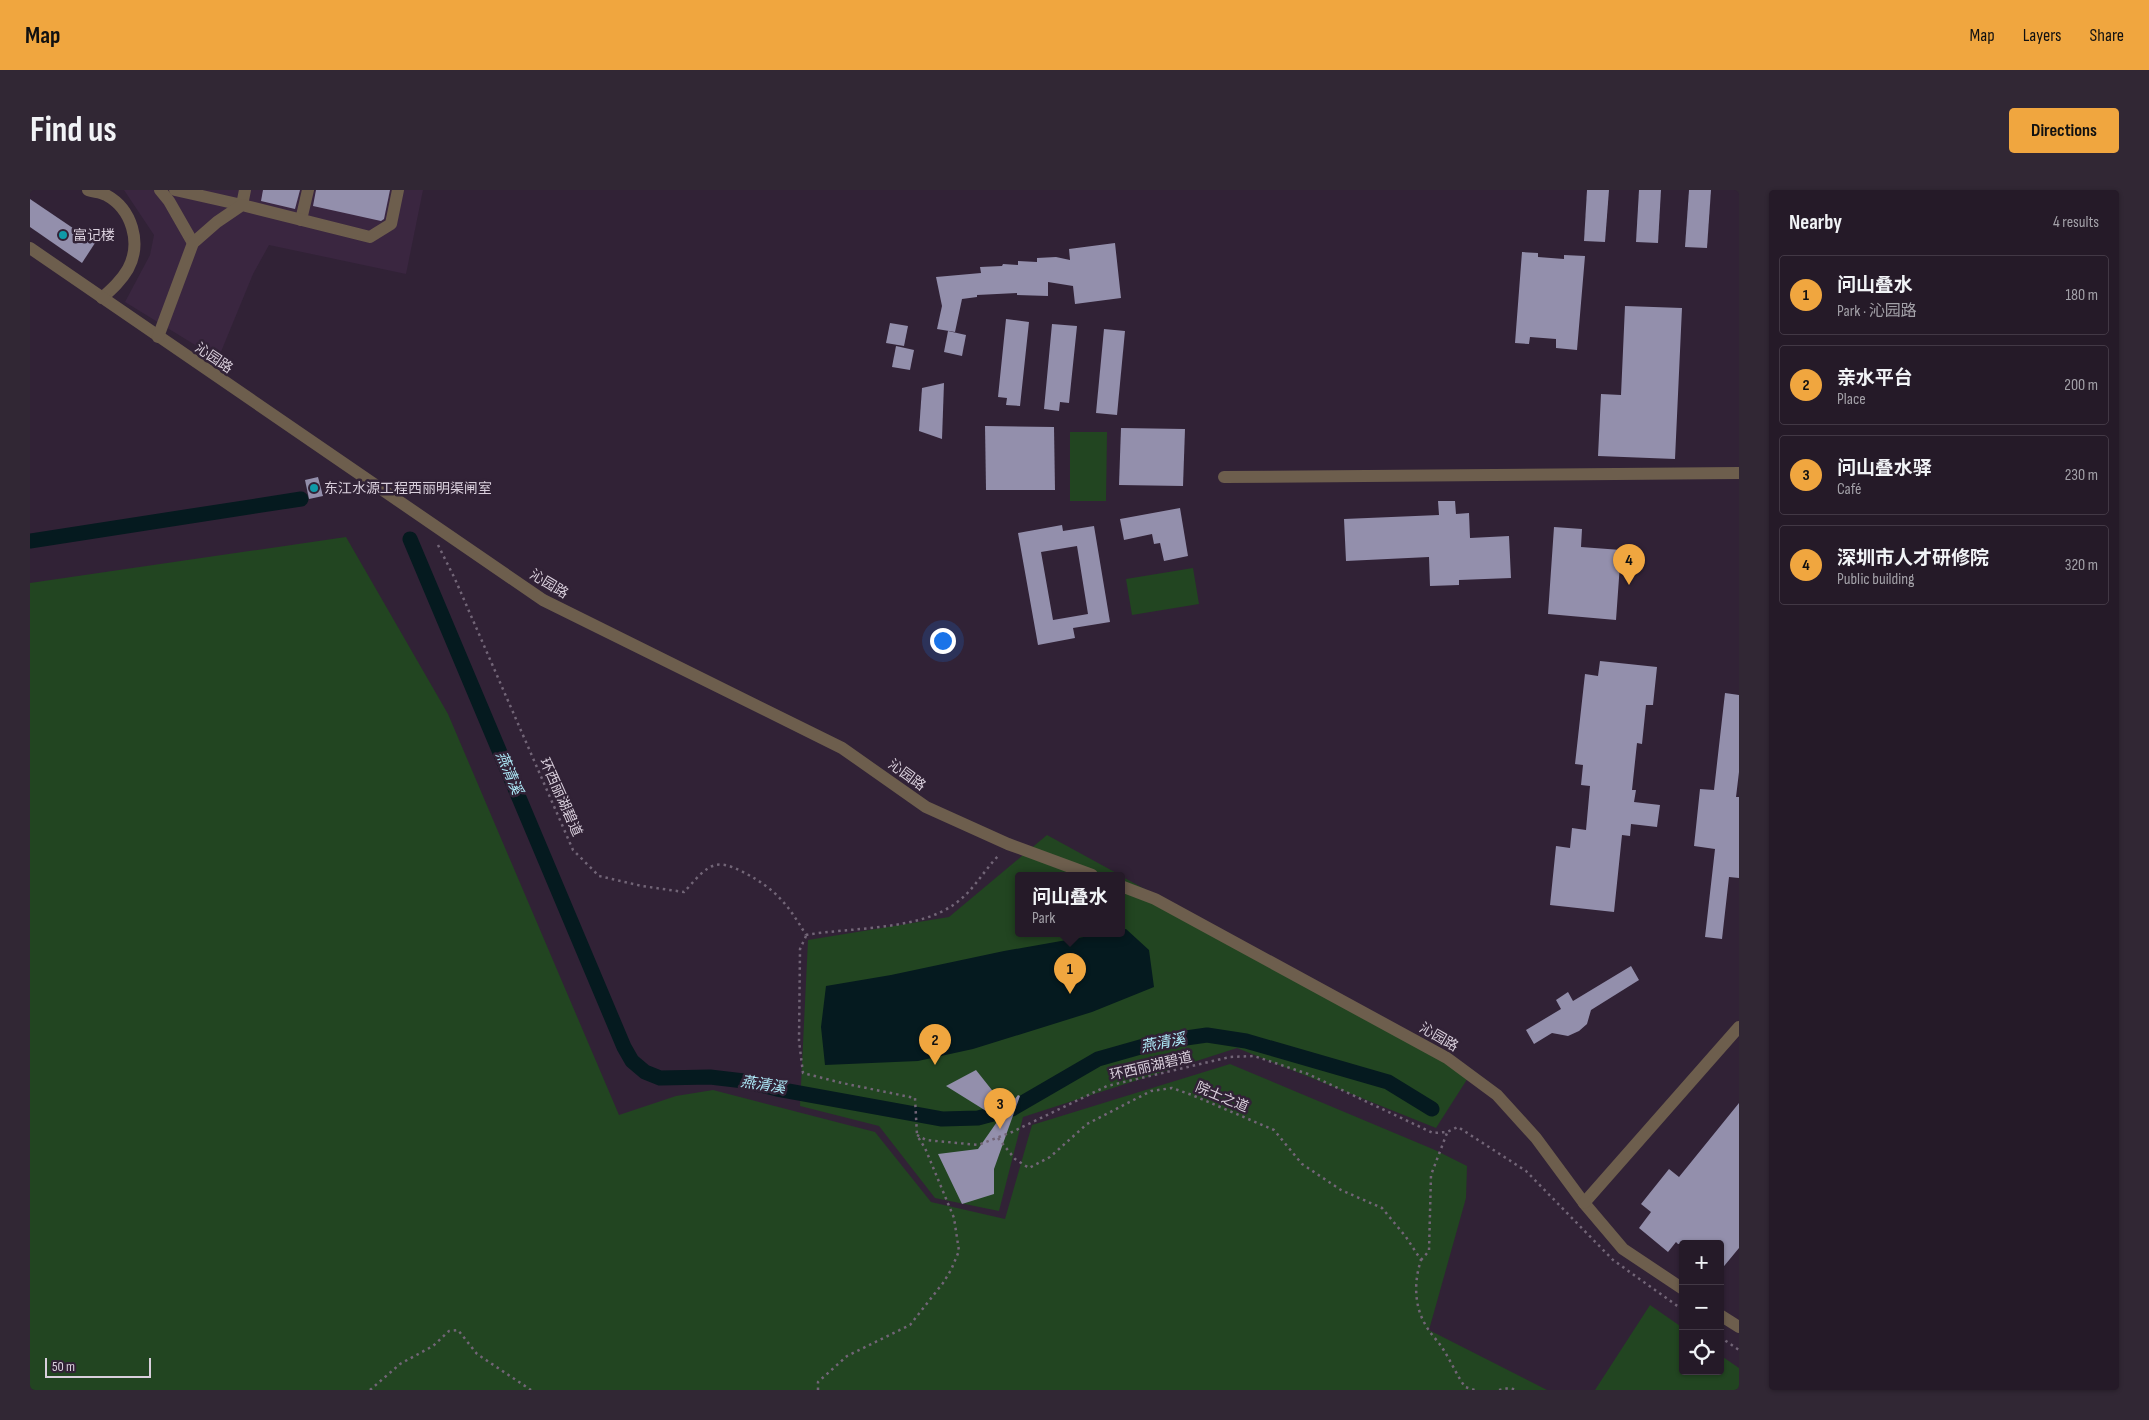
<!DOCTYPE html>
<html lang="en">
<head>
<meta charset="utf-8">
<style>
  body { margin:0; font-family:"Sofia Sans Condensed","Noto Sans SC",sans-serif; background:#312734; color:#f1f3f6 }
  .controls { position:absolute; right:15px; bottom:15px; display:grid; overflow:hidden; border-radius:5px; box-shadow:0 1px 4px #0004 }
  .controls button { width:45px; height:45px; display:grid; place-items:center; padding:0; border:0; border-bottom:1px solid #423845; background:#251a28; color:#f1f3f6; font:25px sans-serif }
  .scale { position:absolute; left:15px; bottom:12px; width:106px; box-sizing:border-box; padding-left:5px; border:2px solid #d9cfdc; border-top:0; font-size:14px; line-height:18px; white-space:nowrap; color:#d9cfdc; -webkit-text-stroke:4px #312236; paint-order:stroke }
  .you { position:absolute; left:912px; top:450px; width:18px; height:18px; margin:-12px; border:4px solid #fff; border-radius:50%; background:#1a73e8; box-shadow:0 0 0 8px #1a73e833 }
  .badge { display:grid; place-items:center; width:32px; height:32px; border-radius:50%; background:#f0a63f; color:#111; font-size:16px; font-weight:700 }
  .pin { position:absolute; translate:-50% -41px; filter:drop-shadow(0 1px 2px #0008) }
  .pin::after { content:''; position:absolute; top:26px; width:18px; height:15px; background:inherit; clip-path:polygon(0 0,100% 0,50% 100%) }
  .popup { position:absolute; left:985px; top:682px; width:110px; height:65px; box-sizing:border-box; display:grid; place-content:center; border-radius:5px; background:#251a28; filter:drop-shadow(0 1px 4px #0005); font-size:16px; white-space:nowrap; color:#a3a1a8 }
  .popup b { font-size:19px; color:#f1f3f6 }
  .popup::after { content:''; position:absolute; left:50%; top:100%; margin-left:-10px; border:10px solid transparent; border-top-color:#251a28 }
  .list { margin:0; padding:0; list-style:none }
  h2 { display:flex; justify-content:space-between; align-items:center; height:65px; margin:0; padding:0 20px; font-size:21px }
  h2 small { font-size:16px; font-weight:400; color:#a3a1a8 }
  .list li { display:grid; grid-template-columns:32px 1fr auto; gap:15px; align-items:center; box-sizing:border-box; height:80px; margin:0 10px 10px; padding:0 10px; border:1px solid #423845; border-radius:5px }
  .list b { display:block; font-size:19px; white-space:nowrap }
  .list p { margin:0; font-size:16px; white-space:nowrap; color:#a3a1a8 }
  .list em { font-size:16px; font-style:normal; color:#a3a1a8 }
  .icon { flex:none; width:28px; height:28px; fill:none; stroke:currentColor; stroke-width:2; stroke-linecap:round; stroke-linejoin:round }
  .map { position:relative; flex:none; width:1709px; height:1200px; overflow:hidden; border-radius:5px }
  header { display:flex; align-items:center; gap:30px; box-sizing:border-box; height:70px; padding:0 25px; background:#f0a63f; color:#111 }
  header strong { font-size:24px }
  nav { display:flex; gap:28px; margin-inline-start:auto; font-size:18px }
  .intro { display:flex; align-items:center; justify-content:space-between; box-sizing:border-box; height:120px; padding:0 30px }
  h1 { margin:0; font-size:35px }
  .button { padding:12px 22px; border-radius:5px; background:#f0a63f; color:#111; font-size:18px; font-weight:700 }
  main { display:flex; gap:30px; padding:0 30px }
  aside { flex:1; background:#251a28; border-radius:5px; box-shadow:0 1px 4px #0004 }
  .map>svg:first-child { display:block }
</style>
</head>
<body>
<header>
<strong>Map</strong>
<nav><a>Map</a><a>Layers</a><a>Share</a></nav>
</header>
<div class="intro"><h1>Find us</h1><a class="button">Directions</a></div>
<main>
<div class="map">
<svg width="1709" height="1200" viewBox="0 0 1709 1200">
  <rect width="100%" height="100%" fill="#312236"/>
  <!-- built -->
  <polygon fill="#3a2640" points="94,0 393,0 376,84 239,55 223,84 188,169 95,112 120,65 124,45"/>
  <!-- green -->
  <g fill="#224521">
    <polygon points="1040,242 1077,242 1076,311 1040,311"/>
    <polygon points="316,347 418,524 589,925 646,906 683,900 845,942 901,1012 975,1029 1002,935 1200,874 1405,960 1437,976 1436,1008 1399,1140 1517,1200 0,1200 0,393"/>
    <polygon points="1163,378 1169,414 1102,425 1096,389"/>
    <polygon points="1017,645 1090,685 989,685 989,743 1091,743 1091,686 1443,880 1406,938 1207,858 993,927 969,1021 905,1008 849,936 770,916 778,750 919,727"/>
    <polygon points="1620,1115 1653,1138 1653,1181 1690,1181 1690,1165 1709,1178 1709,1200 1565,1200"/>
  </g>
  <!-- water -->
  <polygon fill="#051a1f" points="1096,739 1119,760 1124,797 1062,822 943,859 888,871 795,875 791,837 796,796 861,785 974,761 1076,743 1091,743 1091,740"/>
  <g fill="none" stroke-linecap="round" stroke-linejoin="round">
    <!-- canal -->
    <g stroke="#051a1f" stroke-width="15">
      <polyline points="380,349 594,857 602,871 615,882 630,888 680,887 714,891 747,899 912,929 948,928 982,919 1068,869 1128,852 1177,845 1216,851 1358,892 1402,919"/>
      <polyline points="0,351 271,309"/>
    </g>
  </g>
  <!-- building -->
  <g fill="#938fac" fill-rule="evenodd">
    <polygon points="233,0 270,0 265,19 231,11"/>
    <polygon points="286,0 360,0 354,29 351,31 283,16"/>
    <polygon points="1557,0 1579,0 1575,52 1554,51"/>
    <polygon points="1609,0 1631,0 1628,53 1606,52"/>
    <polygon points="1659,0 1681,0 1677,58 1655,57"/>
    <polygon points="0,9 65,53 52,73 0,37"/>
    <polygon points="1085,53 1091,108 1045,114 1043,96 1018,92 1018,106 987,105 987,103 947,105 947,107 932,109 925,142 907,139 912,116 906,87 951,83 950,77 972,76 973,74 988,75 988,71 1007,72 1007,68 1026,67 1040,70 1039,59"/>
    <polygon points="1492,62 1508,63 1508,67 1534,69 1534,65 1555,66 1547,160 1526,158 1526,149 1500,147 1499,154 1485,153"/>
    <polygon points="1595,116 1652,118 1645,269 1568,266 1571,204 1591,205"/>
    <polygon points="976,129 999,132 990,216 976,215 977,208 968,207"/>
    <polygon points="860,133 878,136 874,156 856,153"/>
    <polygon points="1022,134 1047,136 1039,213 1030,212 1029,221 1014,219"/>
    <polygon points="1074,139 1095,141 1087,225 1066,223"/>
    <polygon points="918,141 936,145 932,166 914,162"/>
    <polygon points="866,156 884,160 880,180 862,177"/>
    <polygon points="914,193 912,249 889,241 892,198"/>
    <polygon points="955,236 1024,237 1025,300 956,300"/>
    <polygon points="1091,238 1155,239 1153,296 1089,295"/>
    <polygon points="288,287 293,306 279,309 275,290"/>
    <polygon points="1408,311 1425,311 1426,324 1439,323 1440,348 1479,346 1481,388 1429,390 1429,395 1400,396 1399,367 1316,371 1314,329 1409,325"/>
    <polygon points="1150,318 1158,366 1134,371 1130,353 1124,354 1122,344 1094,350 1090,329"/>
    <path d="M1032 335 1033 341 1064 336 1080 432 1043 438 1045 448 1008 455 988 343ZM1047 356 1058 424 1023 430 1011 362Z"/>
    <polygon points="1524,337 1552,339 1551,357 1591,360 1586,430 1518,424"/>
    <polygon points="1570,471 1627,477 1623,515 1616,515 1612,554 1607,553 1602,600 1606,600 1604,612 1630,615 1627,637 1601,634 1600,646 1592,645 1584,722 1520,715 1526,656 1540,658 1542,638 1556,640 1560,596 1551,595 1553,575 1545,574 1555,484 1568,486"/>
    <polygon points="1695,503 1709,505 1709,582 1706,607 1709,607 1709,688 1699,687 1692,749 1675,747 1685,659 1664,656 1670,599 1684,600"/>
    <polygon points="1601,776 1609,790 1561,820 1557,834 1549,841 1538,846 1522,843 1504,854 1496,840 1531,819 1526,810 1538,802 1543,811"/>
    <polygon points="946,880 977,919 988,905 990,906 964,979 964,1004 932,1014 908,964 948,959 969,929 916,896"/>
    <polygon points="1709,913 1709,1058 1690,1081 1690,1054 1648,1054 1646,1052 1638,1062 1609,1038 1621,1022 1611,1014 1639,979 1649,987"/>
  </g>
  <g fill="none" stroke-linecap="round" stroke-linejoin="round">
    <!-- path -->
    <g stroke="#726577" stroke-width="2.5" stroke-dasharray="2.5 4" stroke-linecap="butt">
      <path d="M408 355 425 389 543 660 569 686 612 696 654 702C662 694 674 677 686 675 696 673 707 679 715 683 747 700 758 715 776 745"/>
      <path d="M776 745C821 737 889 741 926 713 944 700 954 680 970 664"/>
      <polyline points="776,746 770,759 769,851 773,883 812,893 885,908 887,945"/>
      <polyline points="887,945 896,950 948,955 982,942 1077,896 1200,867 1224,866 1278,884 1403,943 1417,942 1428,937 1496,981 1583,1070 1653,1120"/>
      <path d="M968 948 985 969 999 978 1020 967 1057 934 1121 901 1142 898 1162 905 1244 940 1272 974 1311 1000 1352 1018 1376 1047 1391 1070C1384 1091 1384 1115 1395 1134 1399 1142 1406 1149 1411 1156 1420 1169 1426 1184 1435 1197L1445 1200"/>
      <polyline points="1391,1070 1399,1061 1401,985 1417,943"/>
      <polyline points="1690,1147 1709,1160"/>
      <polyline points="340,1200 370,1174 403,1156 419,1141 428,1140 447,1164 501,1200"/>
      <polyline points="788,1200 788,1192 817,1166 880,1135 913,1093 921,1080 929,1061 924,1028 895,958 888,947"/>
      <polyline points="1469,1200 1479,1198 1488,1200"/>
    </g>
    <!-- minor -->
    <g stroke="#6d5e4d" stroke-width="12">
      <path d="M58 0C64 2 71 2 76 5 102 19 112 53 98 79 91 91 82 99 72 108"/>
      <polyline points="130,0 139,11 163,53"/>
      <polyline points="145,0 212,15 215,0"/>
      <polyline points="271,30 278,0"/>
      <polyline points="0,58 513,410 812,558 896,617 978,654 1062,685"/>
      <polyline points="128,147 163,53 187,32 212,15 340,47 361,34 368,0"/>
      <polyline points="1194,287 1709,283"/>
      <polyline points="1091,696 1125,709 1417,868 1467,905 1506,948 1554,1013 1593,1059 1653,1099"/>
      <polyline points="1554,1013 1709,837"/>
      <polyline points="1690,1125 1709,1137"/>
    </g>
  </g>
  <!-- markers -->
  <g fill="#0f9aa8" stroke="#312236" stroke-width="2">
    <circle cx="33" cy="45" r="5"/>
    <circle cx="284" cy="298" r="5"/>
  </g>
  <g text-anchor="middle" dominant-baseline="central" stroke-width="5" stroke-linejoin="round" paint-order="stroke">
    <!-- poi labels -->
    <g font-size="14" fill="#d9cfdc" stroke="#312236" text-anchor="start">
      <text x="43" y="45">富记楼</text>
      <text x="294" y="298">东江水源工程西丽明渠闸室</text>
    </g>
    <!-- street labels -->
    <g font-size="14" fill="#d9cfdc" stroke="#312236">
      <text transform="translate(184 168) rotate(34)">沁园路</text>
      <text transform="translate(519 394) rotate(31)">沁园路</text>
      <text transform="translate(877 585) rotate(36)">沁园路</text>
      <text transform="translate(531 607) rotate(66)">环西丽湖碧道</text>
      <text transform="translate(1409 847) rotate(30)">沁园路</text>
      <text transform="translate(1121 876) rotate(-13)">环西丽湖碧道</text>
      <text transform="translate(1192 907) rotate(23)">院士之道</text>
    </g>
    <!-- water labels -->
    <g font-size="15" font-style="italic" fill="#ade8f7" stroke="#312236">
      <text transform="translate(479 583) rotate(67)">燕清溪</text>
      <text transform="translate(1133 853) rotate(-11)">燕清溪</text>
      <text transform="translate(733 895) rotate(9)">燕清溪</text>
    </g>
  </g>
</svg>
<div class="controls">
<button>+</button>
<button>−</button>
<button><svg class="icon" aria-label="locate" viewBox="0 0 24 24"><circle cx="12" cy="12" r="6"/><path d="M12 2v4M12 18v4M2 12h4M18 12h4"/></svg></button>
</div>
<div class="scale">50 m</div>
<div class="you"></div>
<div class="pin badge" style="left:1040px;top:804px">1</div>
<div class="popup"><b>问山叠水</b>Park</div>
<div class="pin badge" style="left:905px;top:875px">2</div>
<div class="pin badge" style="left:970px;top:939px">3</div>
<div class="pin badge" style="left:1599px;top:395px">4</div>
</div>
<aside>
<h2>Nearby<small>4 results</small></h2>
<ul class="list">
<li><span class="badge">1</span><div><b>问山叠水</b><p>Park · 沁园路</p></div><em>180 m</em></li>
<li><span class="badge">2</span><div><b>亲水平台</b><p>Place</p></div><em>200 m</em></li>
<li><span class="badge">3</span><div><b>问山叠水驿</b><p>Café</p></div><em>230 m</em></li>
<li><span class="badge">4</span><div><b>深圳市人才研修院</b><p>Public building</p></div><em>320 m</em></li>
</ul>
</aside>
</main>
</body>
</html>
